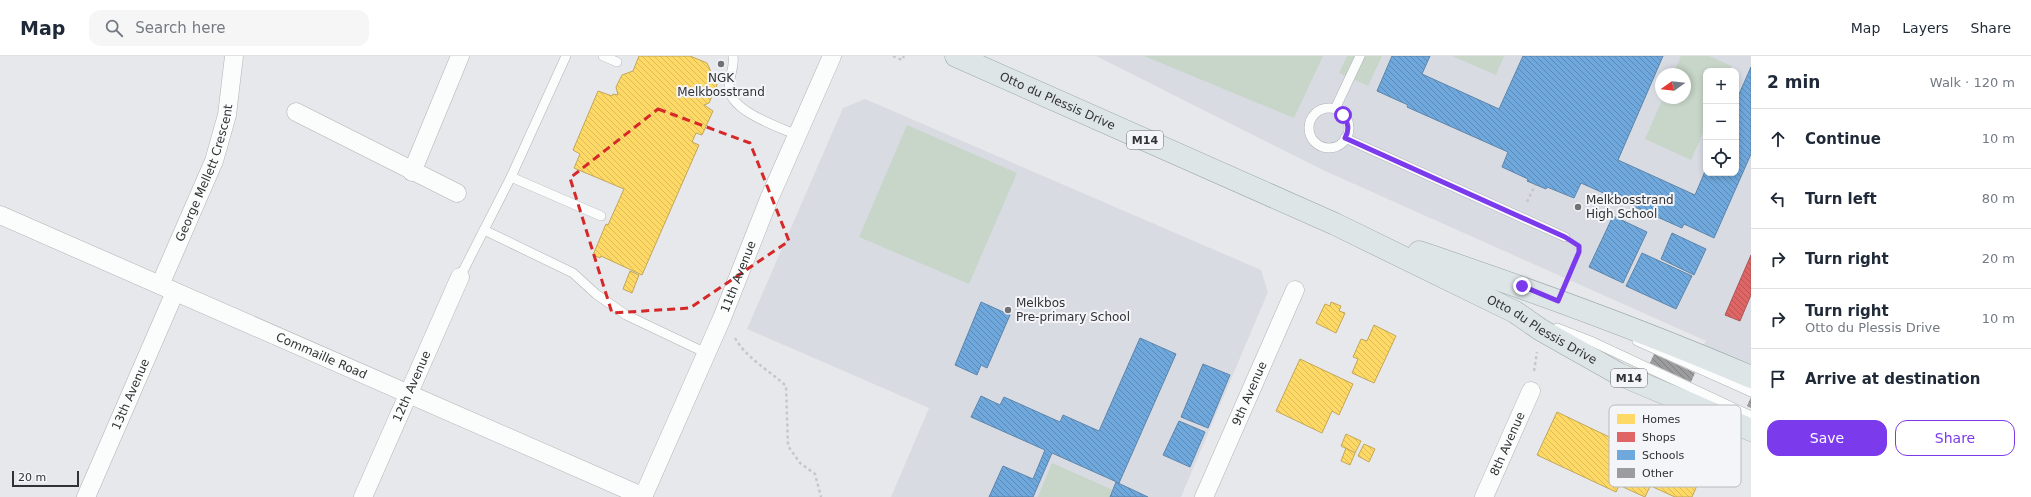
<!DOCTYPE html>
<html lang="en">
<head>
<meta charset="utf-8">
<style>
  body { margin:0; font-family:"DejaVu Sans",sans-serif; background:#f6f6f7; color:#1f2937 }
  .controls { position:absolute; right:12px; top:12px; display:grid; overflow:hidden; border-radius:8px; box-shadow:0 2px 6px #0003 }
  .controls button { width:36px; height:36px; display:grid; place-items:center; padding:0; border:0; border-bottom:1px solid #e0e1e3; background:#fff; color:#1f2937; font:20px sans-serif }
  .compass { position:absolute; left:1655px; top:12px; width:36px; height:36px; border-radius:50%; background:#fff; box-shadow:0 2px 6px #0003; rotate:255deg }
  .scale { position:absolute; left:12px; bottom:10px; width:67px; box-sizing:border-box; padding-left:4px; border:2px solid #323234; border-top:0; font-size:11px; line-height:14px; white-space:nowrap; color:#323234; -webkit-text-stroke:3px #f4f5f9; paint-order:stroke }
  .stop { position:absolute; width:12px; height:12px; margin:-9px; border:3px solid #7c3aed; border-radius:50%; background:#fff }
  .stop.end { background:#7c3aed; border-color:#fff; box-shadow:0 1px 4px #0008 }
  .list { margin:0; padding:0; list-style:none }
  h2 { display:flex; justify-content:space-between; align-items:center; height:52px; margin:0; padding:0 16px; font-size:17px }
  h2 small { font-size:13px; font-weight:400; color:#747a83 }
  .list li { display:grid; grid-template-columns:26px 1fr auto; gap:12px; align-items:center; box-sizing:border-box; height:60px; padding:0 16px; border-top:1px solid #e0e1e3 }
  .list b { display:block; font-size:15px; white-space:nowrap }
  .list p { margin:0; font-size:13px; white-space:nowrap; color:#747a83 }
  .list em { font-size:13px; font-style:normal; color:#747a83 }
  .actions { display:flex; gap:8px; padding:12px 16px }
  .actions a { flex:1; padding:9px 0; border:1px solid #7c3aed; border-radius:12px; text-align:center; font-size:14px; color:#7c3aed }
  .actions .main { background:#7c3aed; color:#fff }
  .icon { flex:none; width:22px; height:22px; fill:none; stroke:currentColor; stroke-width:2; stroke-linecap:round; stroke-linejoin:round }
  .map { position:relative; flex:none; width:1751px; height:441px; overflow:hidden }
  header { display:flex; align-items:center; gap:24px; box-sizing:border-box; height:56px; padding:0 20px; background:#fff; border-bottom:1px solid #e0e1e3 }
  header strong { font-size:19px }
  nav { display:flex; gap:22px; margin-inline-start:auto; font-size:14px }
  .search { width:280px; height:36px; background:#f6f6f7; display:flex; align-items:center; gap:10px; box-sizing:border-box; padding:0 14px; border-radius:12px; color:#747a83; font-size:15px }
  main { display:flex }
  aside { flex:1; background:#fff }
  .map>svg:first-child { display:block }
</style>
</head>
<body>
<header>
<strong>Map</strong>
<div class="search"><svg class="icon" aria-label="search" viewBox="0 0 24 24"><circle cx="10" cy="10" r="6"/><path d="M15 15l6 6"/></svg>Search here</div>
<nav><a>Map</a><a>Layers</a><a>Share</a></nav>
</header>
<main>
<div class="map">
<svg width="1751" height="441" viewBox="0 0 1751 441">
  <defs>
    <pattern id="homes-back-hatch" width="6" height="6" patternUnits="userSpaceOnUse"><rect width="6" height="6" fill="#ffd966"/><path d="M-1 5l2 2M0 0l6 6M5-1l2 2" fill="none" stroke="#dbbb59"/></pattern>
    <pattern id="shops-back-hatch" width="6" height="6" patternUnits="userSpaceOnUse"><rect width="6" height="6" fill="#e06666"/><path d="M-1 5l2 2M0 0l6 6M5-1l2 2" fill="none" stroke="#b65555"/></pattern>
    <pattern id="schools-back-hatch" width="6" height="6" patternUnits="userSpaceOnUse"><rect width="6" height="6" fill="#6fa8dc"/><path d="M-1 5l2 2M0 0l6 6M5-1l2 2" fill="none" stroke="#5c89b3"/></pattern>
    <pattern id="building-back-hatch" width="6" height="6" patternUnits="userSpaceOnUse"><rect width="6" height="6" fill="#9c9c9e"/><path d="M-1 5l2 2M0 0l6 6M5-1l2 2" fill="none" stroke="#808082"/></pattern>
  </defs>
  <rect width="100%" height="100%" fill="#e7e8eb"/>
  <!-- built -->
  <g fill="#d9dbe3" fill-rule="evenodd">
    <path d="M1096 0H1751V322L1696 297 1706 285 1325 115ZM1706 15H1736V117H1706ZM1661 18H1685V42H1661Z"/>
    <polygon points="865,43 1261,214 1268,236 1181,441 891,441 929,352 747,273 843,52"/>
  </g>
  <!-- green -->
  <g fill="#c7d6c9">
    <polygon points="1144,0 1323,0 1294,62"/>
    <polygon points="1347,0 1382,0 1368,30 1339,17"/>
    <polygon points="1452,0 1504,0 1496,19"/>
    <polygon points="1681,0 1709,0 1732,10 1730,15 1706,15 1706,70 1691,104 1645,83 1663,42 1685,42 1685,18 1673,18"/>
    <polygon points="907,69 1017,117 969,228 859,181"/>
    <polygon points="1052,407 1113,434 1110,441 1038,441"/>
  </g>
  <!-- homes -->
  <g fill="url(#homes-back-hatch)" stroke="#c2a757">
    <polygon points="639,0 690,0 707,7 717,29 709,47 704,49 713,55 702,79 696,77 692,86 699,89 642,219 601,200 600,202 593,199 606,168 608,169 624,133 574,112 580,98 573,94 598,35 612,40 613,38 618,39 616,31 622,19 633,15"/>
    <polygon points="630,215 639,219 632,237 623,233"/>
    <polygon points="1331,246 1341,250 1339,255 1345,257 1336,277 1316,267 1325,248 1330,250"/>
    <polygon points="1374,269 1396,280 1374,327 1352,317 1358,303 1353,301 1361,283 1367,285"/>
    <polygon points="1300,303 1353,328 1339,359 1332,355 1322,377 1276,355"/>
    <polygon points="1557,356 1626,389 1616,415 1624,419 1616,436 1537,399"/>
    <polygon points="1346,378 1361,385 1355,397 1341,390"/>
    <polygon points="1364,388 1375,393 1369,406 1358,400"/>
    <polygon points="1642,391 1664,401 1645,441 1623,431"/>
    <polygon points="1346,392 1355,397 1350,409 1341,405"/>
    <polygon points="1667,402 1702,418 1692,441 1675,441 1653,431"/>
  </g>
  <!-- shops -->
  <polygon fill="url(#shops-back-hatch)" stroke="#ac5657" points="1751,199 1751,239 1740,265 1725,259"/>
  <!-- schools -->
  <g fill="url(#schools-back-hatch)" stroke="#5d85aa">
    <polygon points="1392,0 1430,0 1422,18 1499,53 1523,0 1663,0 1618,104 1695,139 1706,113 1706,117 1736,117 1736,45 1751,11 1751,98 1714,182 1684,168 1682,172 1581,127 1574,142 1547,131 1546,133 1527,125 1528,123 1502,111 1508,96 1407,51 1408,49 1377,35"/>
    <polygon points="1613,160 1647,176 1623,227 1589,211"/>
    <polygon points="1672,177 1706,193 1694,219 1661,203"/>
    <polygon points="1642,197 1692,220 1676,253 1626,230"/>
    <polygon points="981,246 1010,259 987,312 981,309 977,319 955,309"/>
    <polygon points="1140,282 1176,298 1119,427 1052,397 1033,441 989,441 1003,410 1033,423 1045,394 971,361 981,340 1000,349 1004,341 1060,366 1063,359 1099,375"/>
    <polygon points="1203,308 1230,319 1208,372 1181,361"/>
    <polygon points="1179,365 1205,376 1190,411 1163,399"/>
    <polygon points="1116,426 1148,441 1110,441"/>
  </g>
  <!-- building -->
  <g fill="url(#building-back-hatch)">
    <polygon points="1654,298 1695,317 1691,326 1650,307"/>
    <polygon points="1751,341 1751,352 1747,350"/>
  </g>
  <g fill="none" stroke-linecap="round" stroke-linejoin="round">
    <!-- lane casing -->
    <g stroke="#b1b2b4" stroke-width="10">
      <g id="lane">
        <polyline points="603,0 617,6"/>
        <path d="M733 0C735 11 729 20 729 31 729 55 779 71 797 79"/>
        <circle cx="1329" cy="72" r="20"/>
        <polyline points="1335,53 1360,0"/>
        <polyline points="1345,82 1565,181"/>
        <polyline points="511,121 601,160"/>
        <polyline points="484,174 573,217 596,238 626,259 706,297"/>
        <polyline points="460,221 511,121 566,0"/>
        <polyline points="1557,272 1593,286 1751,360"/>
        <polyline points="1637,285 1751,336"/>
      </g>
    </g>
    <!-- street casing -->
    <g stroke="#b1b2b4" stroke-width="19">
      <g id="street">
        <polyline points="296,56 457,137"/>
        <polyline points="412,116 460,0"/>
        <path id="s1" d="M0 159 644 441"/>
        <path id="s2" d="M160 229 214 105 227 59 234 0"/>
        <path id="s3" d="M86 441 175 236"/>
        <path id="s4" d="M363 441 460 221"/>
        <path id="s5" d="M643 441 722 262 769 143 832 0"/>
        <path id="s6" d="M1204 441 1295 234"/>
        <path id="s7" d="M1484 441 1531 335"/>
      </g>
    </g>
    <!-- primary casing -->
    <g stroke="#99a7a8" stroke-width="23">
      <g id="primary">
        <path id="s8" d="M956 0 1335 168 1515 256 1541 274 1619 318 1751 374"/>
        <path d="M1419 196C1531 234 1642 274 1751 321"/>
      </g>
    </g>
    <!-- path -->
    <g stroke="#c7c7c8" stroke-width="2.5" stroke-dasharray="3 3" stroke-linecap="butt">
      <polyline points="893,0 902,4 904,0"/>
      <polyline points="1527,146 1535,129"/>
      <polyline points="1567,224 1580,194 1579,190"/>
      <path d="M735 282C747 303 769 314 786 330L788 390 800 407 815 418 821 441"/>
      <polyline points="1534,315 1537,296"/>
    </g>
    <!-- lane -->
    <use href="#lane" stroke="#fbfcfc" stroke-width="9"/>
    <!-- street -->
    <use href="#street" stroke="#fbfcfc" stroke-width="18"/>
    <!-- primary -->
    <use href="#primary" stroke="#dee5e6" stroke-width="22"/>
  </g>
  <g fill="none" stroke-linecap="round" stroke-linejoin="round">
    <!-- route -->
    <path stroke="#7c3aed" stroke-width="5" d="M1343 59C1348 67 1350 73 1345 82L1565 181 1579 190V196L1558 245 1522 230"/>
  </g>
  <!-- marked area -->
  <path fill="none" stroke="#d62828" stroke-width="3" stroke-dasharray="8 5" stroke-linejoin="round" d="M658 53 750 87 789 185 690 252 612 257 570 122Z"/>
  <!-- markers -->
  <g fill="#717274" stroke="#f4f5f9" stroke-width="1.5">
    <circle cx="721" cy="8" r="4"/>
    <circle cx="1578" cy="151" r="4"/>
    <circle cx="1008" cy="254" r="4"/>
  </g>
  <g text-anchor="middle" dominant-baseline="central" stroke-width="4" stroke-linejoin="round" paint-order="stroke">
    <!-- shield labels -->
    <g fill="#f4f5f9" stroke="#6c6c6f" stroke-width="1">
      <rect x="1127" y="75" width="36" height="18" rx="3"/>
      <rect x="1611" y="313" width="36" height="18" rx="3"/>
    </g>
    <g font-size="11" font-weight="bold" fill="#323234">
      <text x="1145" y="84">M14</text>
      <text x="1629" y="322">M14</text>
    </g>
    <!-- poi labels -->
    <g font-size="12" fill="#323234" stroke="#f4f5f9" text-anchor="start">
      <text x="721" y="22" text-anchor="middle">NGK<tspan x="721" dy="14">Melkbosstrand</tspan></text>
      <text x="1586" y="144">Melkbosstrand<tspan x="1586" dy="14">High School</tspan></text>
      <text x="1016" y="247">Melkbos<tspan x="1016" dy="14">Pre-primary School</tspan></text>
    </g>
    <!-- street labels -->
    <g font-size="12" fill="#323234" stroke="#f4f5f9">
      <text stroke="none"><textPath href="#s8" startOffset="111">Otto du Plessis Drive</textPath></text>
      <text stroke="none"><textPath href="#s2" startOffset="121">George Mellett Crescent</textPath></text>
      <text stroke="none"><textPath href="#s5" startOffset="240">11th Avenue</textPath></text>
      <text stroke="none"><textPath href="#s8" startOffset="647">Otto du Plessis Drive</textPath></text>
      <text stroke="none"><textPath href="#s1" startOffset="351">Commaille Road</textPath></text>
      <text stroke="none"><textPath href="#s4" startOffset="121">12th Avenue</textPath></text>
      <text stroke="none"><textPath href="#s6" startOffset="113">9th Avenue</textPath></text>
      <text stroke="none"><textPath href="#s3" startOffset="112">13th Avenue</textPath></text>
      <text stroke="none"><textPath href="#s7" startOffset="58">8th Avenue</textPath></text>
    </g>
  </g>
  <!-- legend -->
  <rect x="1609" y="349" width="132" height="82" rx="6" fill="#f4f5f9" stroke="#bababe" stroke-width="1"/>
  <rect x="1617" y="358" width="18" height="10" fill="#ffd966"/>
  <rect x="1617" y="376" width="18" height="10" fill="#e06666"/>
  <rect x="1617" y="394" width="18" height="10" fill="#6fa8dc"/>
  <rect x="1617" y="412" width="18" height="10" fill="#9c9c9e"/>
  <g font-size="11" fill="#323234">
    <text x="1642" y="367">Homes</text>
    <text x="1642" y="385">Shops</text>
    <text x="1642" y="403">Schools</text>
    <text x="1642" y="421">Other</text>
  </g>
</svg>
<div class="controls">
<button>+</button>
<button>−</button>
<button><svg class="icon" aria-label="locate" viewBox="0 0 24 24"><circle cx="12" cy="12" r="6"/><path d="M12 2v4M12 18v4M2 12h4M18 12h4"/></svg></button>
</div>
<svg class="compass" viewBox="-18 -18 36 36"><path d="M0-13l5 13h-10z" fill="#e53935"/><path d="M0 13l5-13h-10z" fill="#747a83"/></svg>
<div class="scale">20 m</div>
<div class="stop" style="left:1343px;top:59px"></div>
<div class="stop end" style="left:1522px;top:230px"></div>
</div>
<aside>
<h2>2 min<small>Walk · 120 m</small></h2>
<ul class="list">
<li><svg class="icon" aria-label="ahead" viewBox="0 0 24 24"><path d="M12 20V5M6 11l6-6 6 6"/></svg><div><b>Continue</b></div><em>10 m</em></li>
<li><svg class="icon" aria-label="left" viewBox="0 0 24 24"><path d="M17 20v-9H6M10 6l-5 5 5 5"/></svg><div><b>Turn left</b></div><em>80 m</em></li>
<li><svg class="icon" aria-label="right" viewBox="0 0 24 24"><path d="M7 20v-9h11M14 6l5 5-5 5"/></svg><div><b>Turn right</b></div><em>20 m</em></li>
<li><svg class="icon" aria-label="right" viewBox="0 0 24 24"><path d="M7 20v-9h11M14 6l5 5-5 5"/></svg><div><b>Turn right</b><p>Otto du Plessis Drive</p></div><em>10 m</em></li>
<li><svg class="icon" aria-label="arrive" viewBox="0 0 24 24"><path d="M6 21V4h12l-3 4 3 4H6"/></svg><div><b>Arrive at destination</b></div></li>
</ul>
<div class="actions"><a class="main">Save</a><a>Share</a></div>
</aside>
</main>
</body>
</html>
